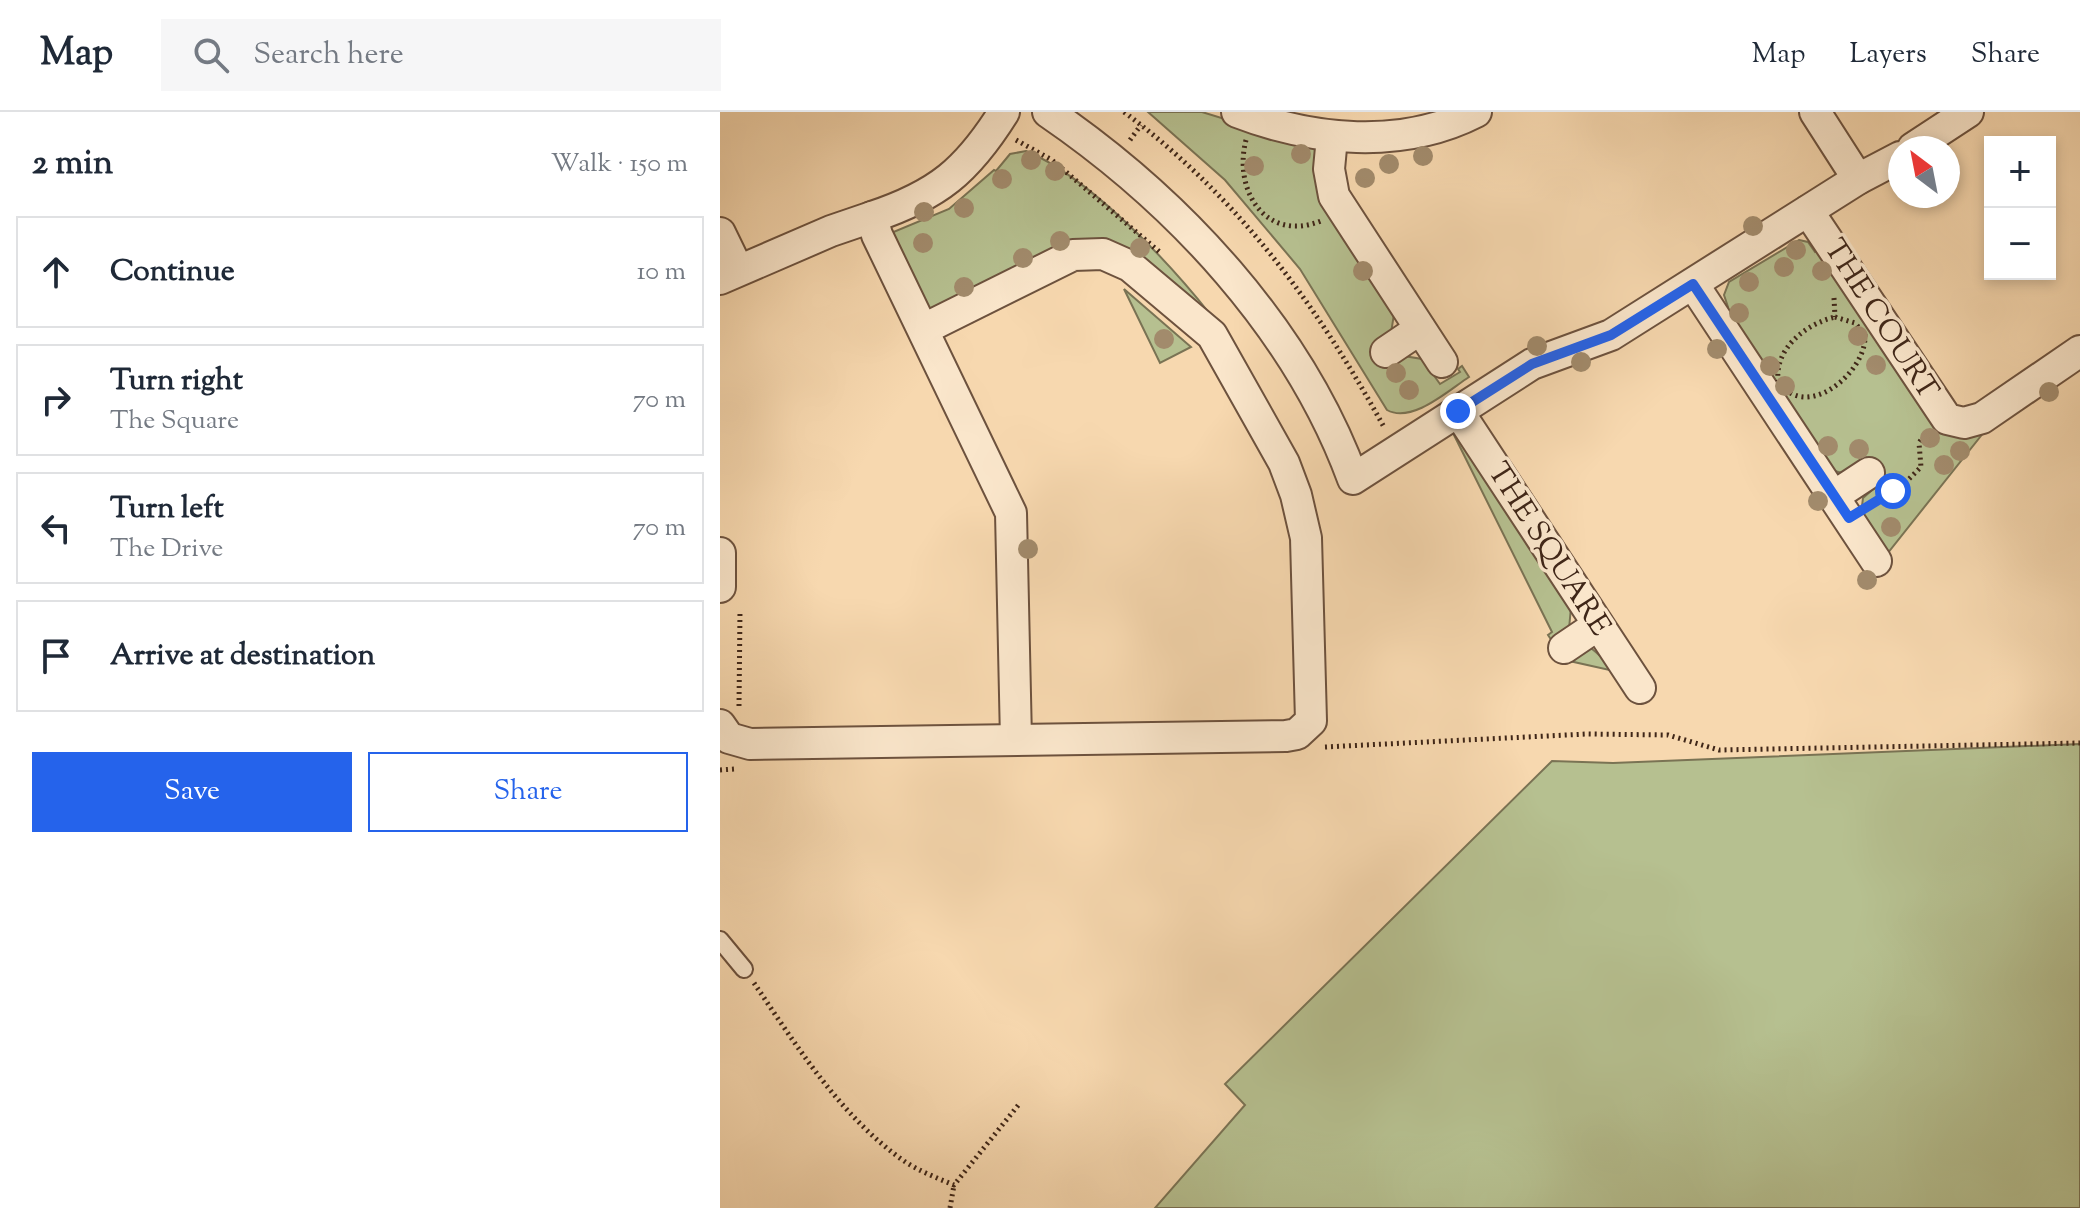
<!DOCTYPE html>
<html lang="en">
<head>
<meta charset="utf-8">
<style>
  body { margin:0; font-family:"Sorts Mill Goudy",serif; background:#f6f6f7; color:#1f2937 }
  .controls { position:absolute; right:24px; top:24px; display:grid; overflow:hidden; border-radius:0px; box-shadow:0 4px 12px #0003 }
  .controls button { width:72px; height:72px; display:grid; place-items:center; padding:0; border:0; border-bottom:2px solid #e0e1e3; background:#fff; color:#1f2937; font:40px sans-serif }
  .compass { position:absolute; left:1168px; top:24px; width:72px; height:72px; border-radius:50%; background:#fff; box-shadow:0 4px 12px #0003; rotate:328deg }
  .stop { position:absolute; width:24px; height:24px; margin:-18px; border:6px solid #2563eb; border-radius:50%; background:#fff }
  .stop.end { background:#2563eb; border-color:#fff; box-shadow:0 2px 8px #0008 }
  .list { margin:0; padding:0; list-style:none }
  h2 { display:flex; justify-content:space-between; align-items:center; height:104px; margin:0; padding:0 32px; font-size:34px }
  h2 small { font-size:26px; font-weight:400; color:#747a83 }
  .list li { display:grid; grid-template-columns:52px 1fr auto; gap:24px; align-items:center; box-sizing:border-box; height:112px; margin:0 16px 16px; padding:0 16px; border:2px solid #e0e1e3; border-radius:0px }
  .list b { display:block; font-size:30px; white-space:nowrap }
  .list p { margin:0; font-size:26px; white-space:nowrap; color:#747a83 }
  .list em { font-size:26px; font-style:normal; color:#747a83 }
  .actions { display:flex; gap:16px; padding:24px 32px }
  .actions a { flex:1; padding:18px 0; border:2px solid #2563eb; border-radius:0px; text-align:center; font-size:28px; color:#2563eb }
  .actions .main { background:#2563eb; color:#fff }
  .icon { flex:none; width:44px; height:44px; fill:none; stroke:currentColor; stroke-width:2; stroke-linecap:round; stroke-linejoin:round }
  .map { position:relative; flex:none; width:1360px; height:1096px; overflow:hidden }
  header { display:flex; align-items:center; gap:48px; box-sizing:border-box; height:112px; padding:0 40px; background:#fff; border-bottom:2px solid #e0e1e3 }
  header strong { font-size:38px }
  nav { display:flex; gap:44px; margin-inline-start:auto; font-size:28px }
  .search { width:560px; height:72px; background:#f6f6f7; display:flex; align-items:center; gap:20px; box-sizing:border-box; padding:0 28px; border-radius:0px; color:#747a83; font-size:30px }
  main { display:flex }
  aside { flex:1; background:#fff }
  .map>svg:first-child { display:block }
</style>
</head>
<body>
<header>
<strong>Map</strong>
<div class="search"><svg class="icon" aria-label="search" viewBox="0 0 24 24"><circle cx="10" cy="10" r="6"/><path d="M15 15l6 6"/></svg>Search here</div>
<nav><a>Map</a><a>Layers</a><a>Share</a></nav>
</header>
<main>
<aside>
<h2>2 min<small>Walk · 150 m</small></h2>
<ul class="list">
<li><svg class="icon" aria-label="ahead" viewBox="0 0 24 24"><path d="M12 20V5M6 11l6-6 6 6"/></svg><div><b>Continue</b></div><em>10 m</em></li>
<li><svg class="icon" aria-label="right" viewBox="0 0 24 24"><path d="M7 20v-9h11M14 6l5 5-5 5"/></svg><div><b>Turn right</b><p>The Square</p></div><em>70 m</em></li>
<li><svg class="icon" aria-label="left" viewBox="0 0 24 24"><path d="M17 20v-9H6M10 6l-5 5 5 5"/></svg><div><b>Turn left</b><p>The Drive</p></div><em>70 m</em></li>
<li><svg class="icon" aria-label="arrive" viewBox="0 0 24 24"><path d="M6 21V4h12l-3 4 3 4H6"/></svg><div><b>Arrive at destination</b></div></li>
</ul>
<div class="actions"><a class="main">Save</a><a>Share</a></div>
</aside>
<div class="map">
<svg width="1360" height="1096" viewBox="0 0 1360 1096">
  <rect width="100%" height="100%" fill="#f7d8af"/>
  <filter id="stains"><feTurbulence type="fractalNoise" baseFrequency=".0025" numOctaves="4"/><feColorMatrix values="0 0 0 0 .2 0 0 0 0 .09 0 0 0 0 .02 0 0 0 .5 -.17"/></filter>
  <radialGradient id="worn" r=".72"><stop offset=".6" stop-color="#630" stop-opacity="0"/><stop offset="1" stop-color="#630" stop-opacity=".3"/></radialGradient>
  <!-- green -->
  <g fill="#b6c090" stroke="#7a7354" stroke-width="2">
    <path d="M428 0H482L593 34 674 202 671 221 684 244 702 247 720 272 740 260 738 257 742 254 749 265C729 278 692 312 667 298L580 157 505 68Z"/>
    <path d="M306 39C369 65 447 148 490 202L406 139 218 197 208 196 171 121 229 97 274 58 276 59 290 42Z"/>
    <polygon points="1079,128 1088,130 1095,140 1101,136 1209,305 1268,315 1167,442 1141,402 1143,386 1160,371 1147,352 1126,362 1111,358 1003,198 1008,195 1004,183 1009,170"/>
    <polygon points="404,177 471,235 440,251"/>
    <path d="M733 321 743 331 851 495 849 517C865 533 881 541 894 559L845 548 828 523 832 520Z"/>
    <polygon points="1360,632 1360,1096 435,1096 525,993 505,972 832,649 893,651"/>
  </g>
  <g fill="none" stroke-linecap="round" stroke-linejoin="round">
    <!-- service casing -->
    <g stroke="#6d523e" stroke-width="20">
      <polyline id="service" points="0,828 24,857"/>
    </g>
    <!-- minor casing -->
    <g stroke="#6d523e" stroke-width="34">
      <g id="minor">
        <path d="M284 0C247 59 218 83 152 105L157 123 291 401 296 628"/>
        <path d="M328 0C458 89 578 217 633 367L812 252 891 223 1138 67 1180 45"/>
        <path d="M517 0C592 29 682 38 756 0"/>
        <polyline points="1095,0 1138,67"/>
        <polyline points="612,25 609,57 614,84 722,250"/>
        <polyline points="1193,36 1248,0"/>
        <polyline points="1088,99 1227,307 1244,311 1262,306 1360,239"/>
        <polyline points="0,121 18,158"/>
        <polyline points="0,167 111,119 152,105"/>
        <polyline points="973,172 1156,449"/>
        <polyline points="666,240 700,217"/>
        <polyline points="738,299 920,576"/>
        <polyline points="1114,384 1149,361"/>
        <polyline points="0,441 0,475"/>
        <polyline points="844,536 878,513"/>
        <polyline points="0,613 9,626 30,632 566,624 577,622 591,609 586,426 576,383 564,351 492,223 410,154 383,142 353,143 204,217"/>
      </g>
    </g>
    <!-- path -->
    <g stroke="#3f2618" stroke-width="5" stroke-dasharray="2 4" stroke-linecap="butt">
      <path d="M404 0C518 85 598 194 665 317"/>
      <polyline points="296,28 332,48 442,142"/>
      <polyline points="410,28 421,13"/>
      <path d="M526 28C513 78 545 131 601 109"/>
      <polyline points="1114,186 1115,205"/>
      <path d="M1115 205 1135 211 1145 223C1147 261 1084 312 1058 268 1055 236 1086 212 1115 205Z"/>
      <polyline points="1170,380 1179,377 1201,355 1199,331 1206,320"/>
      <polyline points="19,594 20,499"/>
      <polyline points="605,635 867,622 948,623 999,638 1360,631"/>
      <polyline points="0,658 15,657"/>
      <path d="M34 871C76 933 121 1005 184 1049 199 1059 217 1066 234 1073L300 991"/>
      <polyline points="230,1096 234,1073"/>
    </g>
    <!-- service -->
    <use href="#service" stroke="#fae6cb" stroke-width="16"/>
    <!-- minor -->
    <use href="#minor" stroke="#fae6cb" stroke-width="30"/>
  </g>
  <!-- trees -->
  <g fill="#a28b6c">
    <circle cx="581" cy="42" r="10"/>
    <circle cx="703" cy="44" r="10"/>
    <circle cx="311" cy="48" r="10"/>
    <circle cx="669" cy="52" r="10"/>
    <circle cx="534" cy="54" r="10"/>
    <circle cx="335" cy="59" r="10"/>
    <circle cx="645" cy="66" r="10"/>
    <circle cx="282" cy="67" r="10"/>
    <circle cx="244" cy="96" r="10"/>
    <circle cx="204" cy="100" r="10"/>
    <circle cx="1033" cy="114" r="10"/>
    <circle cx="340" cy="129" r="10"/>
    <circle cx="203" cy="131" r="10"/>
    <circle cx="420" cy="136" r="10"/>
    <circle cx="1076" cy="138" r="10"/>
    <circle cx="303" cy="146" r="10"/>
    <circle cx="1064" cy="155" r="10"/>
    <circle cx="643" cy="159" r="10"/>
    <circle cx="1102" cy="159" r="10"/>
    <circle cx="1029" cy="170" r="10"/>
    <circle cx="244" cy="175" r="10"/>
    <circle cx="1019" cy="201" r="10"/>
    <circle cx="1138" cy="224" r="10"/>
    <circle cx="444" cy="227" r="10"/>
    <circle cx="817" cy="234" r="10"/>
    <circle cx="997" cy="237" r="10"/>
    <circle cx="861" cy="250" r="10"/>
    <circle cx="1156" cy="253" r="10"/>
    <circle cx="1050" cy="254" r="10"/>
    <circle cx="676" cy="261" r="10"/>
    <circle cx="1065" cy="274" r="10"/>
    <circle cx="689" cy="278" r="10"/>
    <circle cx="1329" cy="280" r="10"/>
    <circle cx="1210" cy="326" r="10"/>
    <circle cx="1108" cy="334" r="10"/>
    <circle cx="1139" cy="337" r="10"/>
    <circle cx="1240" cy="339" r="10"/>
    <circle cx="1224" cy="353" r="10"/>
    <circle cx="1098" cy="389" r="10"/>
    <circle cx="1171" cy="415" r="10"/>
    <circle cx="308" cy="437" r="10"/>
    <circle cx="1147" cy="468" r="10"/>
  </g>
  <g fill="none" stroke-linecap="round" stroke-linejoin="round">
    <!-- route -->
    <polyline stroke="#2563eb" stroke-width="10" points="738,299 812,252 891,223 973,172 1129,406 1173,379"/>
  </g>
  <g text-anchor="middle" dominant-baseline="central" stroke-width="7" stroke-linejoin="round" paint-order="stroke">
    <!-- street labels -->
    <g font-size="30" fill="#3f2618" stroke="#fae6cb">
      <text transform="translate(1160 208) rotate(57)">THE COURT</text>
      <text transform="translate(828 438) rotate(57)">THE SQUARE</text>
    </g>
  </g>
  <rect width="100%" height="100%" filter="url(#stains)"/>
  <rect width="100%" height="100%" fill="url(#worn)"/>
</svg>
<div class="controls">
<button>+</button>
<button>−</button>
</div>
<svg class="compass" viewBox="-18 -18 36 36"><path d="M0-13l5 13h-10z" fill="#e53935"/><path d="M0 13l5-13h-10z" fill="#747a83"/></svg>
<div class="stop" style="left:1173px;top:379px"></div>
<div class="stop end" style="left:738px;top:299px"></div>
</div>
</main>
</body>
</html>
